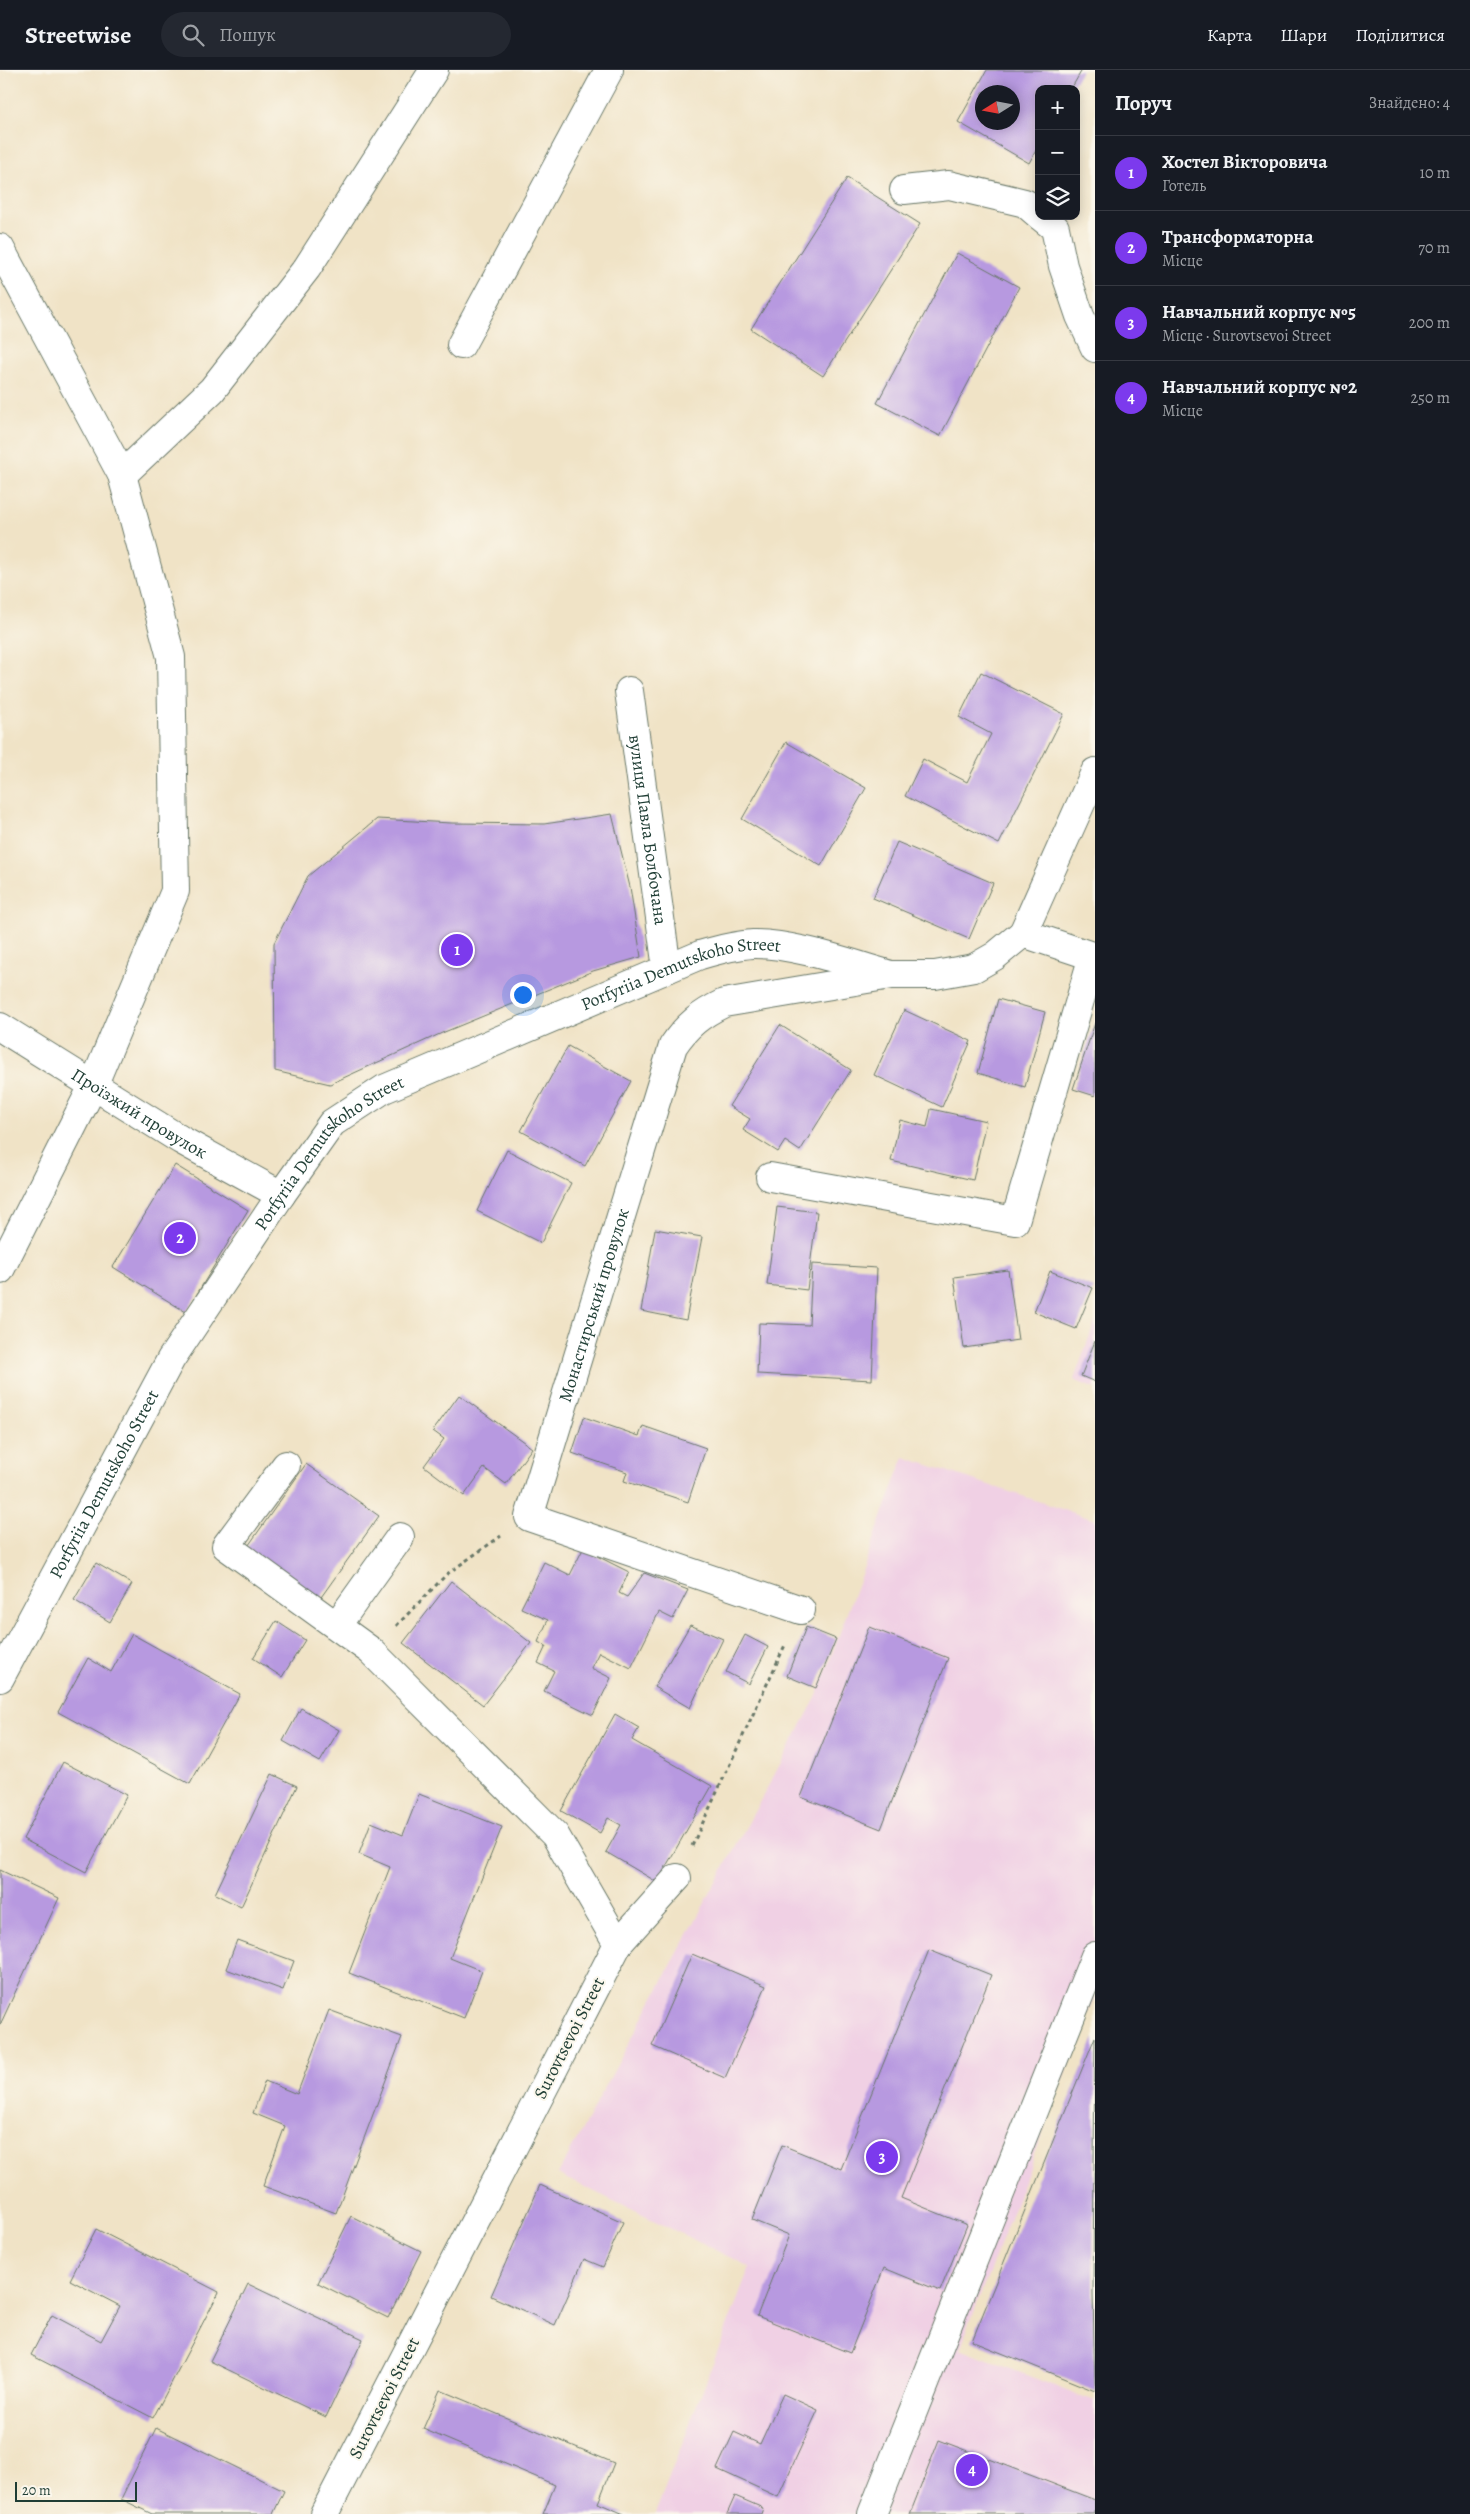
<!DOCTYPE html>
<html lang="uk">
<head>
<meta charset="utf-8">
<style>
  body { margin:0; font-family:Alegreya,serif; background:#242831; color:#f1f3f6 }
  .controls { position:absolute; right:15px; top:15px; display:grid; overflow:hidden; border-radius:10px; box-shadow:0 2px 12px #0003 }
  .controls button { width:45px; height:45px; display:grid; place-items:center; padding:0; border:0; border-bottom:1px solid #363941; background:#171b24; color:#f1f3f6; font:25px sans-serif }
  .compass { position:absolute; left:975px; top:15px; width:45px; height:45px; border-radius:50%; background:#171b24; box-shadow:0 2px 12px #0003; rotate:259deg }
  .scale { position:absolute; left:15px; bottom:12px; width:122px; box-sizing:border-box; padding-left:5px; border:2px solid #1f3d34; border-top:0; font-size:14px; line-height:18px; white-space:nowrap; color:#1f3d34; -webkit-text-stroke:4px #fbf7ec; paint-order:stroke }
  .you { position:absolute; left:522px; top:924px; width:18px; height:18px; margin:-12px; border:4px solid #fff; border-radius:50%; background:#1a73e8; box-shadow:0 0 0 8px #1a73e833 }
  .badge { display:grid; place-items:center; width:32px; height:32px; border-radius:50%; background:#7c3aed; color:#fff; font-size:16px; font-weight:700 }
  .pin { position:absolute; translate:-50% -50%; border:2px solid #fff; box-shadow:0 1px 5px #0006 }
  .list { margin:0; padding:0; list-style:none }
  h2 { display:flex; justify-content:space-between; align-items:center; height:65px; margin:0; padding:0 20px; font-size:21px }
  h2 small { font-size:16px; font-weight:400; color:#9ea1a6 }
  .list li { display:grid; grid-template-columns:32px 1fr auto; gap:15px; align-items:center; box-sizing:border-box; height:75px; padding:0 20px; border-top:1px solid #363941 }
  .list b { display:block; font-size:19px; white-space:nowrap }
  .list p { margin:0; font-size:16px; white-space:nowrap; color:#9ea1a6 }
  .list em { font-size:16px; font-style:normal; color:#9ea1a6 }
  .icon { flex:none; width:28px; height:28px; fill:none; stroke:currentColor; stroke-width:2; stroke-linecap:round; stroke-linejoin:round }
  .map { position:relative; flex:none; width:1095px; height:2444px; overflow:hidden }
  header { display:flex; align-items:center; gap:30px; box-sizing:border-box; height:70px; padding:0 25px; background:#171b24; border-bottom:1px solid #363941 }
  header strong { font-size:24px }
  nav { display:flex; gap:28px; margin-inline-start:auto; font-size:18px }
  .search { width:350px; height:45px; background:#242831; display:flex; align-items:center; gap:12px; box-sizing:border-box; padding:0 18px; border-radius:28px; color:#9ea1a6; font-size:19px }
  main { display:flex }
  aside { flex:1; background:#171b24 }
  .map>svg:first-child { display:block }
</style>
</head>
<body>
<header>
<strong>Streetwise</strong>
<div class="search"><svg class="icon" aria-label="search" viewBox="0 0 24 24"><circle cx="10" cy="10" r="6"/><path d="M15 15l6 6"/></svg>Пошук</div>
<nav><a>Карта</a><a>Шари</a><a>Поділитися</a></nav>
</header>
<main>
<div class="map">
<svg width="1095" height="2444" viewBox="0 0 1095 2444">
  <rect width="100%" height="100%" fill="#fbf7ec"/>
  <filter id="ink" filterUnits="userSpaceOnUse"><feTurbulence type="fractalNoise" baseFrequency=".02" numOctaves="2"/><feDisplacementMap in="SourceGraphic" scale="10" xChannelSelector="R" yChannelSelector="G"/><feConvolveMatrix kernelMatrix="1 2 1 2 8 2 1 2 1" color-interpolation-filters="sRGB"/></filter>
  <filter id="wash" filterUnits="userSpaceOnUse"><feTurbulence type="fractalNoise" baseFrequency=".0096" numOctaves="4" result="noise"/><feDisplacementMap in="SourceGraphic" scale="20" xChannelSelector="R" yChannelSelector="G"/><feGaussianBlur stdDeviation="1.12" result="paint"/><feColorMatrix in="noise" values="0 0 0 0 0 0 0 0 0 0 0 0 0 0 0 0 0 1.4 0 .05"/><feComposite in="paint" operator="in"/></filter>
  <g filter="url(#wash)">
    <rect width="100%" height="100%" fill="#f0e3c6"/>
    <!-- built -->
    <g fill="#f0d0e4">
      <polygon points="1095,1251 1095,1319 1074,1310"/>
      <polygon points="904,1387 1095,1450 1095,1924 960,2279 1095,2332 1095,2444 655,2444 750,2197 558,2104 816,1628"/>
    </g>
    <g id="blocks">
      <!-- building -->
      <g fill="#b799e0" fill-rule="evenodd">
        <path d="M987 0H1082L1071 19H1039V75L1029 93 958 52ZM982 22H1012V52H982Z"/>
        <polygon points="847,108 920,154 823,306 751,259"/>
        <polygon points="957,183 1019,217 940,366 877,333"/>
        <polygon points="981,602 1064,644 999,774 905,726 923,689 967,712 991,664 959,647"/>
        <polygon points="786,672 866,718 821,796 742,749"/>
        <polygon points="612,744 630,817 641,887 593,901 442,963 330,1014 275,1001 274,873 308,806 377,749 451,753 544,754"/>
        <polygon points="897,772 993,813 969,869 873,828"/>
        <polygon points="998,929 1045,942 1025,1017 978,1003"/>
        <polygon points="904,940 971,971 942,1037 874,1005"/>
        <polygon points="1095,953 1095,1026 1073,1019"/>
        <polygon points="780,955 851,1000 800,1081 785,1071 778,1082 743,1060 750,1049 729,1036"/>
        <polygon points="568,976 631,1011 585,1096 521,1061"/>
        <polygon points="931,1039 986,1051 973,1110 891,1091 900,1050 927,1057"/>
        <polygon points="507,1080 571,1113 541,1173 477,1141"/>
        <polygon points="175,1095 248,1140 186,1242 113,1197"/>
        <polygon points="777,1137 817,1142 807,1220 767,1215"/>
        <polygon points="655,1159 702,1167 686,1250 641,1241"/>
        <polygon points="812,1194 877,1198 872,1310 757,1304 759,1253 809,1255"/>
        <polygon points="1008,1200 1018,1270 964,1278 954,1207"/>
        <polygon points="1050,1201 1093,1218 1076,1259 1034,1242"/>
        <polygon points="1095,1271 1095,1312 1081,1306"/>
        <polygon points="459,1325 532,1378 506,1414 484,1398 464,1426 424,1396 444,1369 433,1361"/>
        <polygon points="584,1347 639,1366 643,1356 706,1378 688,1432 624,1411 627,1402 572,1383"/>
        <polygon points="306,1394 379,1446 319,1530 246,1479"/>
        <polygon points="583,1479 629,1502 619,1523 627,1527 644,1503 688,1520 673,1549 659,1542 631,1598 599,1582 591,1598 611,1608 593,1645 544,1621 554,1601 538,1593 546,1576 538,1572 548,1550 521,1538 544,1492 570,1505"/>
        <polygon points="96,1493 132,1514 110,1552 74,1530"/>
        <polygon points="451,1511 531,1573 483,1635 403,1573"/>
        <polygon points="276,1551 305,1570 282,1607 253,1588"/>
        <polygon points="690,1555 723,1569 690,1638 654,1617"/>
        <polygon points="806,1557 836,1569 816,1618 787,1606"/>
        <polygon points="869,1557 948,1588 881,1759 801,1727"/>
        <polygon points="132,1564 240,1624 190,1714 58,1642 88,1588 111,1602"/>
        <polygon points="745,1565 768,1577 749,1614 726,1602"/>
        <polygon points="301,1638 339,1660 320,1692 283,1671"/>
        <polygon points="615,1644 639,1658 632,1670 712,1716 657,1812 606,1782 621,1755 608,1748 600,1763 561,1741"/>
        <polygon points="63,1692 127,1725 86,1802 23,1769"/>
        <polygon points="272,1704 297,1716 241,1837 215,1824"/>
        <polygon points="419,1724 502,1757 450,1888 482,1901 464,1948 349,1903 390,1797 359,1784 371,1752 403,1765"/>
        <polygon points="0,1800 59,1828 0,1955"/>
        <polygon points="237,1870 294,1891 283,1920 226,1899"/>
        <polygon points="929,1880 991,1905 901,2128 967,2155 940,2221 884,2198 850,2283 757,2246 789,2165 752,2150 782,2075 841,2099"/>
        <polygon points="692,1884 766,1916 725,2008 652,1976"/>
        <polygon points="329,1940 402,1967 336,2143 263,2116 285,2056 253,2043 265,2011 297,2024"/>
        <polygon points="1095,1967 1093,2223 1095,2321 972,2271"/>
        <polygon points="540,2115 623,2152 603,2197 584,2189 555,2255 491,2226"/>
        <polygon points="351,2146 421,2181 388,2248 318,2213"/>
        <polygon points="96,2159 219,2222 153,2348 31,2285 52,2245 101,2271 120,2236 70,2210"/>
        <polygon points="248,2214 363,2269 326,2347 210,2291"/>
        <polygon points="440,2320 614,2393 598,2433 624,2444 543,2444 555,2415 423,2359"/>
        <polygon points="783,2324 818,2340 778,2427 717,2399 734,2362 760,2374"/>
        <polygon points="156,2358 284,2421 273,2444 152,2444 121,2429"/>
        <polygon points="939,2370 1095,2430 1095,2444 910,2444"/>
        <polygon points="735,2426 763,2438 761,2444 727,2444"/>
      </g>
    </g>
  </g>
  <g filter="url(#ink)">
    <use href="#blocks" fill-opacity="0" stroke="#687767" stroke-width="1"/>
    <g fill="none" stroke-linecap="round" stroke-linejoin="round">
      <!-- minor casing -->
      <g stroke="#687767" stroke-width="30">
        <g id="minor">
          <polyline points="904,120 949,115 1025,133 1039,145"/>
          <polyline points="1040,146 1055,158 1063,196 1080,246 1095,278"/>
          <polyline points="0,178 122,405 171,587 175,821 93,1016 0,1200"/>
          <polyline points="461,275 609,0"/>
          <polyline points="122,405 212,320 307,198 434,0"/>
          <path id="s1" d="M629 621 667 899"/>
          <polyline points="1023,863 1095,702"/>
          <path id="s2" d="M0 957 181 1070 281 1125"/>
          <polyline points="770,1107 1015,1151 1093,886"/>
          <polyline points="286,1395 226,1476 371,1581 555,1765 618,1874 324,2444"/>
          <path id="s3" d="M801 1540 529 1447 673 976C687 955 701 944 724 933L891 905H935L974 898 995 886 1023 863 1095 887"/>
          <polyline points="337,1555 400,1467"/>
          <path id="s4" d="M0 1608 171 1289 281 1125 332 1053 384 1019 700 885C717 880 735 875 753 874 792 873 852 894 891 905"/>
          <polyline points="618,1874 677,1808"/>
          <polyline points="872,2444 1095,1886"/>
        </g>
      </g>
      <!-- path -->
      <g stroke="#687767" stroke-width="3" stroke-dasharray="4 4" stroke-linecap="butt">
        <polyline points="396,1556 447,1504 501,1466"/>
        <polyline points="692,1776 786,1573"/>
      </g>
      <!-- minor -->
      <use href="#minor" stroke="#fff" stroke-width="28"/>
    </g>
  </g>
  <g text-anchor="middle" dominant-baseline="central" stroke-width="4" stroke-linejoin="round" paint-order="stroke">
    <!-- street labels -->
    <g font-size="18" fill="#1f3d34" stroke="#fbf7ec">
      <text stroke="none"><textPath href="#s1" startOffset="140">вулиця Павла Болбочана</textPath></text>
      <text stroke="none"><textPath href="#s4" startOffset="1030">Porfyriia Demutskoho Street</textPath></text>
      <text stroke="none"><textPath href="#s2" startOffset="164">Проїзжий провулок</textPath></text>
      <text stroke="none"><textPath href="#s4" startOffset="625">Porfyriia Demutskoho Street</textPath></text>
      <text stroke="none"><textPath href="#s3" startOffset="509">Монастирський провулок</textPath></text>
      <text stroke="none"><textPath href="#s4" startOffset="220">Porfyriia Demutskoho Street</textPath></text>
      <text transform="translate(569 1968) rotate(-63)">Surovtsevoi Street</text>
      <text transform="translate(384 2328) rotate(-63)">Surovtsevoi Street</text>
    </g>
  </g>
</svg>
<div class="controls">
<button>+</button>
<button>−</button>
<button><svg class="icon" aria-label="layers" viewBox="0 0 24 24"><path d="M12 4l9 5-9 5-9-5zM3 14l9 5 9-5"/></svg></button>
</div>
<svg class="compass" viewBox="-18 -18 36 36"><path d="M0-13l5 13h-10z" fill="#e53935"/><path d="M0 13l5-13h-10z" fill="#9ea1a6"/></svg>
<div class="scale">20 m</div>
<div class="you"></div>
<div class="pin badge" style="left:457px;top:880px">1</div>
<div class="pin badge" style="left:180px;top:1168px">2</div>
<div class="pin badge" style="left:882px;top:2087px">3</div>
<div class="pin badge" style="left:972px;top:2400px">4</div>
</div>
<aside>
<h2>Поруч<small>Знайдено: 4</small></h2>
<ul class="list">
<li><span class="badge">1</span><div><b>Хостел Вікторовича</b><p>Готель</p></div><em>10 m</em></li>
<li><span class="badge">2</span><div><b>Трансформаторна</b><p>Місце</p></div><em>70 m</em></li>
<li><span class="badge">3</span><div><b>Навчальний корпус №5</b><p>Місце · Surovtsevoi Street</p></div><em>200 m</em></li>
<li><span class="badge">4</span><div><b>Навчальний корпус №2</b><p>Місце</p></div><em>250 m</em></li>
</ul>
</aside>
</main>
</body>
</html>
